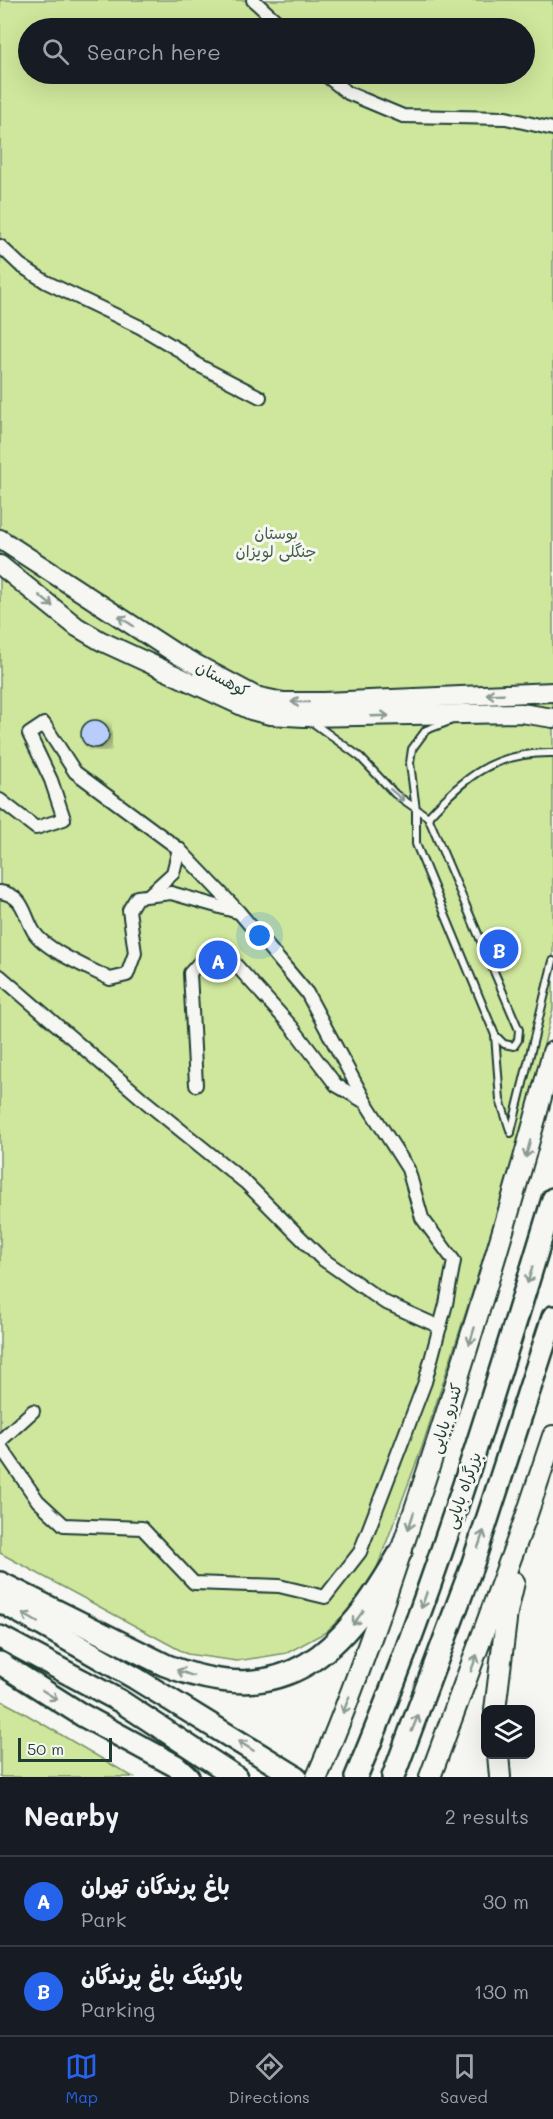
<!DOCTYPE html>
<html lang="en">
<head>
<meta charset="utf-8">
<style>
  body { margin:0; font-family:Mali,"Playpen Sans Arabic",sans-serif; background:#242831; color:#f1f3f6 }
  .controls { position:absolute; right:18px; bottom:18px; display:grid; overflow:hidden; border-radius:12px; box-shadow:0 6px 24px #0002 }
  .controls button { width:54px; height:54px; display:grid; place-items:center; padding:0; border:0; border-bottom:2px solid #363941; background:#171b24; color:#f1f3f6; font:30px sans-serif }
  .scale { position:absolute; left:18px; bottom:15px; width:94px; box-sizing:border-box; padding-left:6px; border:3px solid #1f3d34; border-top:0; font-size:16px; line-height:21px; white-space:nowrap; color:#1f3d34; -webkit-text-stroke:4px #f6f6f2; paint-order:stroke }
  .you { position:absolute; left:260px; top:936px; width:21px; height:21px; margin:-15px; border:4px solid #fff; border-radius:50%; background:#1a73e8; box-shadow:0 0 0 9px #1a73e833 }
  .badge { display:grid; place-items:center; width:39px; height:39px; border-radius:50%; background:#2563eb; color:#fff; font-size:20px; font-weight:700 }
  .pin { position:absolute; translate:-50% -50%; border:3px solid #fff; box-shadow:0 2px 6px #0006 }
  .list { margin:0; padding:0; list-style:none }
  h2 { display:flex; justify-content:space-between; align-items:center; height:78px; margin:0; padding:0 24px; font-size:26px }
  h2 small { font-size:20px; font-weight:400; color:#9ea1a6 }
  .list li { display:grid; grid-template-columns:39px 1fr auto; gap:18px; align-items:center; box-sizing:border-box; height:90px; padding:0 24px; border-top:2px solid #363941 }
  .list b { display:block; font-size:22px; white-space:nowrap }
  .list p { margin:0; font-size:20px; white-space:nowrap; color:#9ea1a6 }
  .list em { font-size:20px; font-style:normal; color:#9ea1a6 }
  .icon { flex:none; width:33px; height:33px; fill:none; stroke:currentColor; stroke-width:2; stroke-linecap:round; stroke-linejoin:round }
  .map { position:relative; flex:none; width:553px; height:1777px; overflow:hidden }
  .search { position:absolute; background:#171b24; box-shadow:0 6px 24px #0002; left:18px; right:18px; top:18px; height:66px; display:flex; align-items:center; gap:15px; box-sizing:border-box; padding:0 21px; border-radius:33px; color:#9ea1a6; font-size:22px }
  .sheet { height:258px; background:#171b24 }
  nav { display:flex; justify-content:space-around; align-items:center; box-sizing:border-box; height:84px; border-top:2px solid #363941; background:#171b24; font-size:16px; color:#9ea1a6 }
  nav a { display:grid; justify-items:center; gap:3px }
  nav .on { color:#2563eb }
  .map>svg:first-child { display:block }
</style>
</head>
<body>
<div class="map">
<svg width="553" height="1777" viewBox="0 0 553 1777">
  <defs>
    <filter id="shadow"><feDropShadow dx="6" dy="3.5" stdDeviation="3" flood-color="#0004"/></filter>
  </defs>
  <rect width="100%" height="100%" fill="#f6f6f2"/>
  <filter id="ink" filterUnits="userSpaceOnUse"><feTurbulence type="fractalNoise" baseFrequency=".0167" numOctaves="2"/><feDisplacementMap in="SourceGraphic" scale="12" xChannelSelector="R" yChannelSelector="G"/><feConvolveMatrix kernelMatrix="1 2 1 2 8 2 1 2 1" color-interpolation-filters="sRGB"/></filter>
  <g filter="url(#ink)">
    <!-- green -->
    <g fill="#cfe79c" stroke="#779268" stroke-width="1.5" fill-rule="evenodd">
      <path d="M0 0H553V1009L511 1173 422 1447 368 1592 326 1632 287 1653 237 1661 187 1654 0 1553ZM28 28H524V74H28Z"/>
      <polygon points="0,1700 19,1710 133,1777 0,1777"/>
    </g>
    <!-- building -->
    <circle fill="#b9cdfd" stroke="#1f3d34" stroke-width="1.5" filter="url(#shadow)" cx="95" cy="734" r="14"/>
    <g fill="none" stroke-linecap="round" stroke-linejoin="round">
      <!-- service casing -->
      <g stroke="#1f3d34" stroke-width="10">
        <g id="service">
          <polyline points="450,721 426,730 412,749 410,763 416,810 416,844 495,1035 500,1100 511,1133"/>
          <polyline points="312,722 360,757 395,794 428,817 519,1030 518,1040 514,1046 504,1044 495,1035"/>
          <path d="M428 817C466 776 494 752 553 753"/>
          <polyline points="511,1132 553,961"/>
        </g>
      </g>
      <!-- minor casing -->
      <g stroke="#1f3d34" stroke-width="16">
        <g id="minor">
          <polyline points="253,0 284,28"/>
          <polyline points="324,74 348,93 403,116 506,118 553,129"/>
          <polyline points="0,246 20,265 46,282 140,327 179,350 196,364 260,397"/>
          <polyline points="0,800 36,828 64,819 51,780 29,734 44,724 75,772 179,849 239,912 307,993 366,1103 408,1169 422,1218 454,1261 446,1304 425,1382 360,1552 325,1597 279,1586 194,1583 142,1528 64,1525 38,1501 0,1446"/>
          <path d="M0 892C25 896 23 914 34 932 45 950 91 969 110 979L127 975 135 953 129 910 137 897 171 893 238 912"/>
          <polyline points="150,894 173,873 179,849"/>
          <polyline points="0,976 146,1102 246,1183 321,1258 384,1302 440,1327"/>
          <polyline points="196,1085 190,973 207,954 235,964 292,1027 336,1085 365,1102"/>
          <polyline points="0,1441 33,1411"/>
        </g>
      </g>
      <!-- secondary casing -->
      <g stroke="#1f3d34" stroke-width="22">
        <g id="secondary">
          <polyline points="0,539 175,653 255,696 283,702 324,702 553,692"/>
          <polyline points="0,565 77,627 101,641 251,710 270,715 304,717 521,713 553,718"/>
        </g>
      </g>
      <!-- primary casing -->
      <g stroke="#1f3d34" stroke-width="24">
        <g id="primary">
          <polyline points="495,1710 507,1612 514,1582"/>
          <polyline points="498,1754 500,1777"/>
          <path d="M317 1777C358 1681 391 1582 424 1482 471 1340 515 1197 553 1052"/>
          <polyline points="430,1777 526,1517 553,1436"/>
        </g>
      </g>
      <!-- trunk casing -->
      <g stroke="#1f3d34" stroke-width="26">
        <g id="trunk">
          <path d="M0 1583 165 1665C287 1713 343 1652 401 1551"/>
          <polyline points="0,1601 135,1678 296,1777"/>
          <polyline points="0,1637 120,1701 236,1777"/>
          <polyline points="0,1663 82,1715 176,1766 188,1777"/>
          <path d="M356 1777C435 1589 494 1394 553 1199"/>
          <polyline points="393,1777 472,1566 553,1317"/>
        </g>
      </g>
      <!-- service -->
      <use href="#service" stroke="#f6f6f2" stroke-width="6"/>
      <!-- minor -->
      <use href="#minor" stroke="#f6f6f2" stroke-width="12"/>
      <!-- secondary -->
      <use href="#secondary" stroke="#f6f6f2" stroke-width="18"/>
      <!-- primary -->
      <use href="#primary" stroke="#f6f6f2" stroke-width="20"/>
      <!-- trunk -->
      <use href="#trunk" stroke="#f6f6f2" stroke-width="21"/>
    </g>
    <!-- one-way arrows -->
    <defs><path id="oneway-shaft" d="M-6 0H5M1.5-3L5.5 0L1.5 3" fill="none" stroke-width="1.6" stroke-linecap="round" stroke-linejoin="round" transform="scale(1.5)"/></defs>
    <g stroke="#8a9a93">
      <use href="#oneway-shaft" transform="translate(46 601) rotate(40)"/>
      <use href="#oneway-shaft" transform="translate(126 621) rotate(-147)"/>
      <use href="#oneway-shaft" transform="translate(495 694) rotate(178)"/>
      <use href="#oneway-shaft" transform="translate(300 702) rotate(-180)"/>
      <use href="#oneway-shaft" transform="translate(380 716) rotate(-2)"/>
      <use href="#oneway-shaft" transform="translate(397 795) rotate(41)"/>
      <use href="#oneway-shaft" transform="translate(528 1149) rotate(105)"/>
      <use href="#oneway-shaft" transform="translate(530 1275) rotate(107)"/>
      <use href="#oneway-shaft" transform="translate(472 1336) rotate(107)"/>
      <use href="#oneway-shaft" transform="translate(411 1521) rotate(108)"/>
      <use href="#oneway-shaft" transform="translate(481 1539) rotate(-71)"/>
      <use href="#oneway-shaft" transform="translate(424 1600) rotate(109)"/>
      <use href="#oneway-shaft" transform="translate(30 1618) rotate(-150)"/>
      <use href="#oneway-shaft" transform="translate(358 1618) rotate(127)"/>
      <use href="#oneway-shaft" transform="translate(474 1663) rotate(-70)"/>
      <use href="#oneway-shaft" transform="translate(185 1673) rotate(-160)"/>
      <use href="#oneway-shaft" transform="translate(50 1695) rotate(32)"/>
      <use href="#oneway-shaft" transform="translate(346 1705) rotate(111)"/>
      <use href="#oneway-shaft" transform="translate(415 1723) rotate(-68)"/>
      <use href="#oneway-shaft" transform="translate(246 1746) rotate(-148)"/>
    </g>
  </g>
  <g text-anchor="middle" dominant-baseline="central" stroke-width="6" stroke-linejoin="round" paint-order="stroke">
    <!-- park labels -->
    <g font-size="16" fill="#425f49" stroke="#f6f6f2">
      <text x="276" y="532">بوستان<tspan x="276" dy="18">جنگلی لویزان</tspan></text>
    </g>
    <!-- street labels -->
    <g font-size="16" fill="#1f3d34" stroke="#f6f6f2">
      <text transform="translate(223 678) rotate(28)">کوهستان</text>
      <text transform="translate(445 1418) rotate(-72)">کندرو بابایی</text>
      <text transform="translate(462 1490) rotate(-71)">بزرگراه بابایی</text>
    </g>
  </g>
</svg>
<div class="controls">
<button><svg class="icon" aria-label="layers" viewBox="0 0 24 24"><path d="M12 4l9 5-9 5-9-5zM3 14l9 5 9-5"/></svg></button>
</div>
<div class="scale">50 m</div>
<div class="you"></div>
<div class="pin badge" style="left:218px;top:960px">A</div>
<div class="pin badge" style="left:499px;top:949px">B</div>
<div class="search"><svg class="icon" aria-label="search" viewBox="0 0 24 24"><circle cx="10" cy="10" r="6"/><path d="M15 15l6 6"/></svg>Search here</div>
</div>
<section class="sheet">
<h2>Nearby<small>2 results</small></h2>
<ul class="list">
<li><span class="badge">A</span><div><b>باغ پرندگان تهران</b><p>Park</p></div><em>30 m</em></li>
<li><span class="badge">B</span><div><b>پارکینگ باغ پرندگان</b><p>Parking</p></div><em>130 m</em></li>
</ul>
</section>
<nav>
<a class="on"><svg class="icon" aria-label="map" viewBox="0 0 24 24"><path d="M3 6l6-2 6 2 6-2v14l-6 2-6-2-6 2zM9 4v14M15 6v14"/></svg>Map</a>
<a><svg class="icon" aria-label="directions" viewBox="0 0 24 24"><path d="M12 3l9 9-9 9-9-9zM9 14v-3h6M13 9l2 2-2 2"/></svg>Directions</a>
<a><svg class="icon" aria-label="saved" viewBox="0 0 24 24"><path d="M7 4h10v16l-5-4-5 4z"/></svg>Saved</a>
</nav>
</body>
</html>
